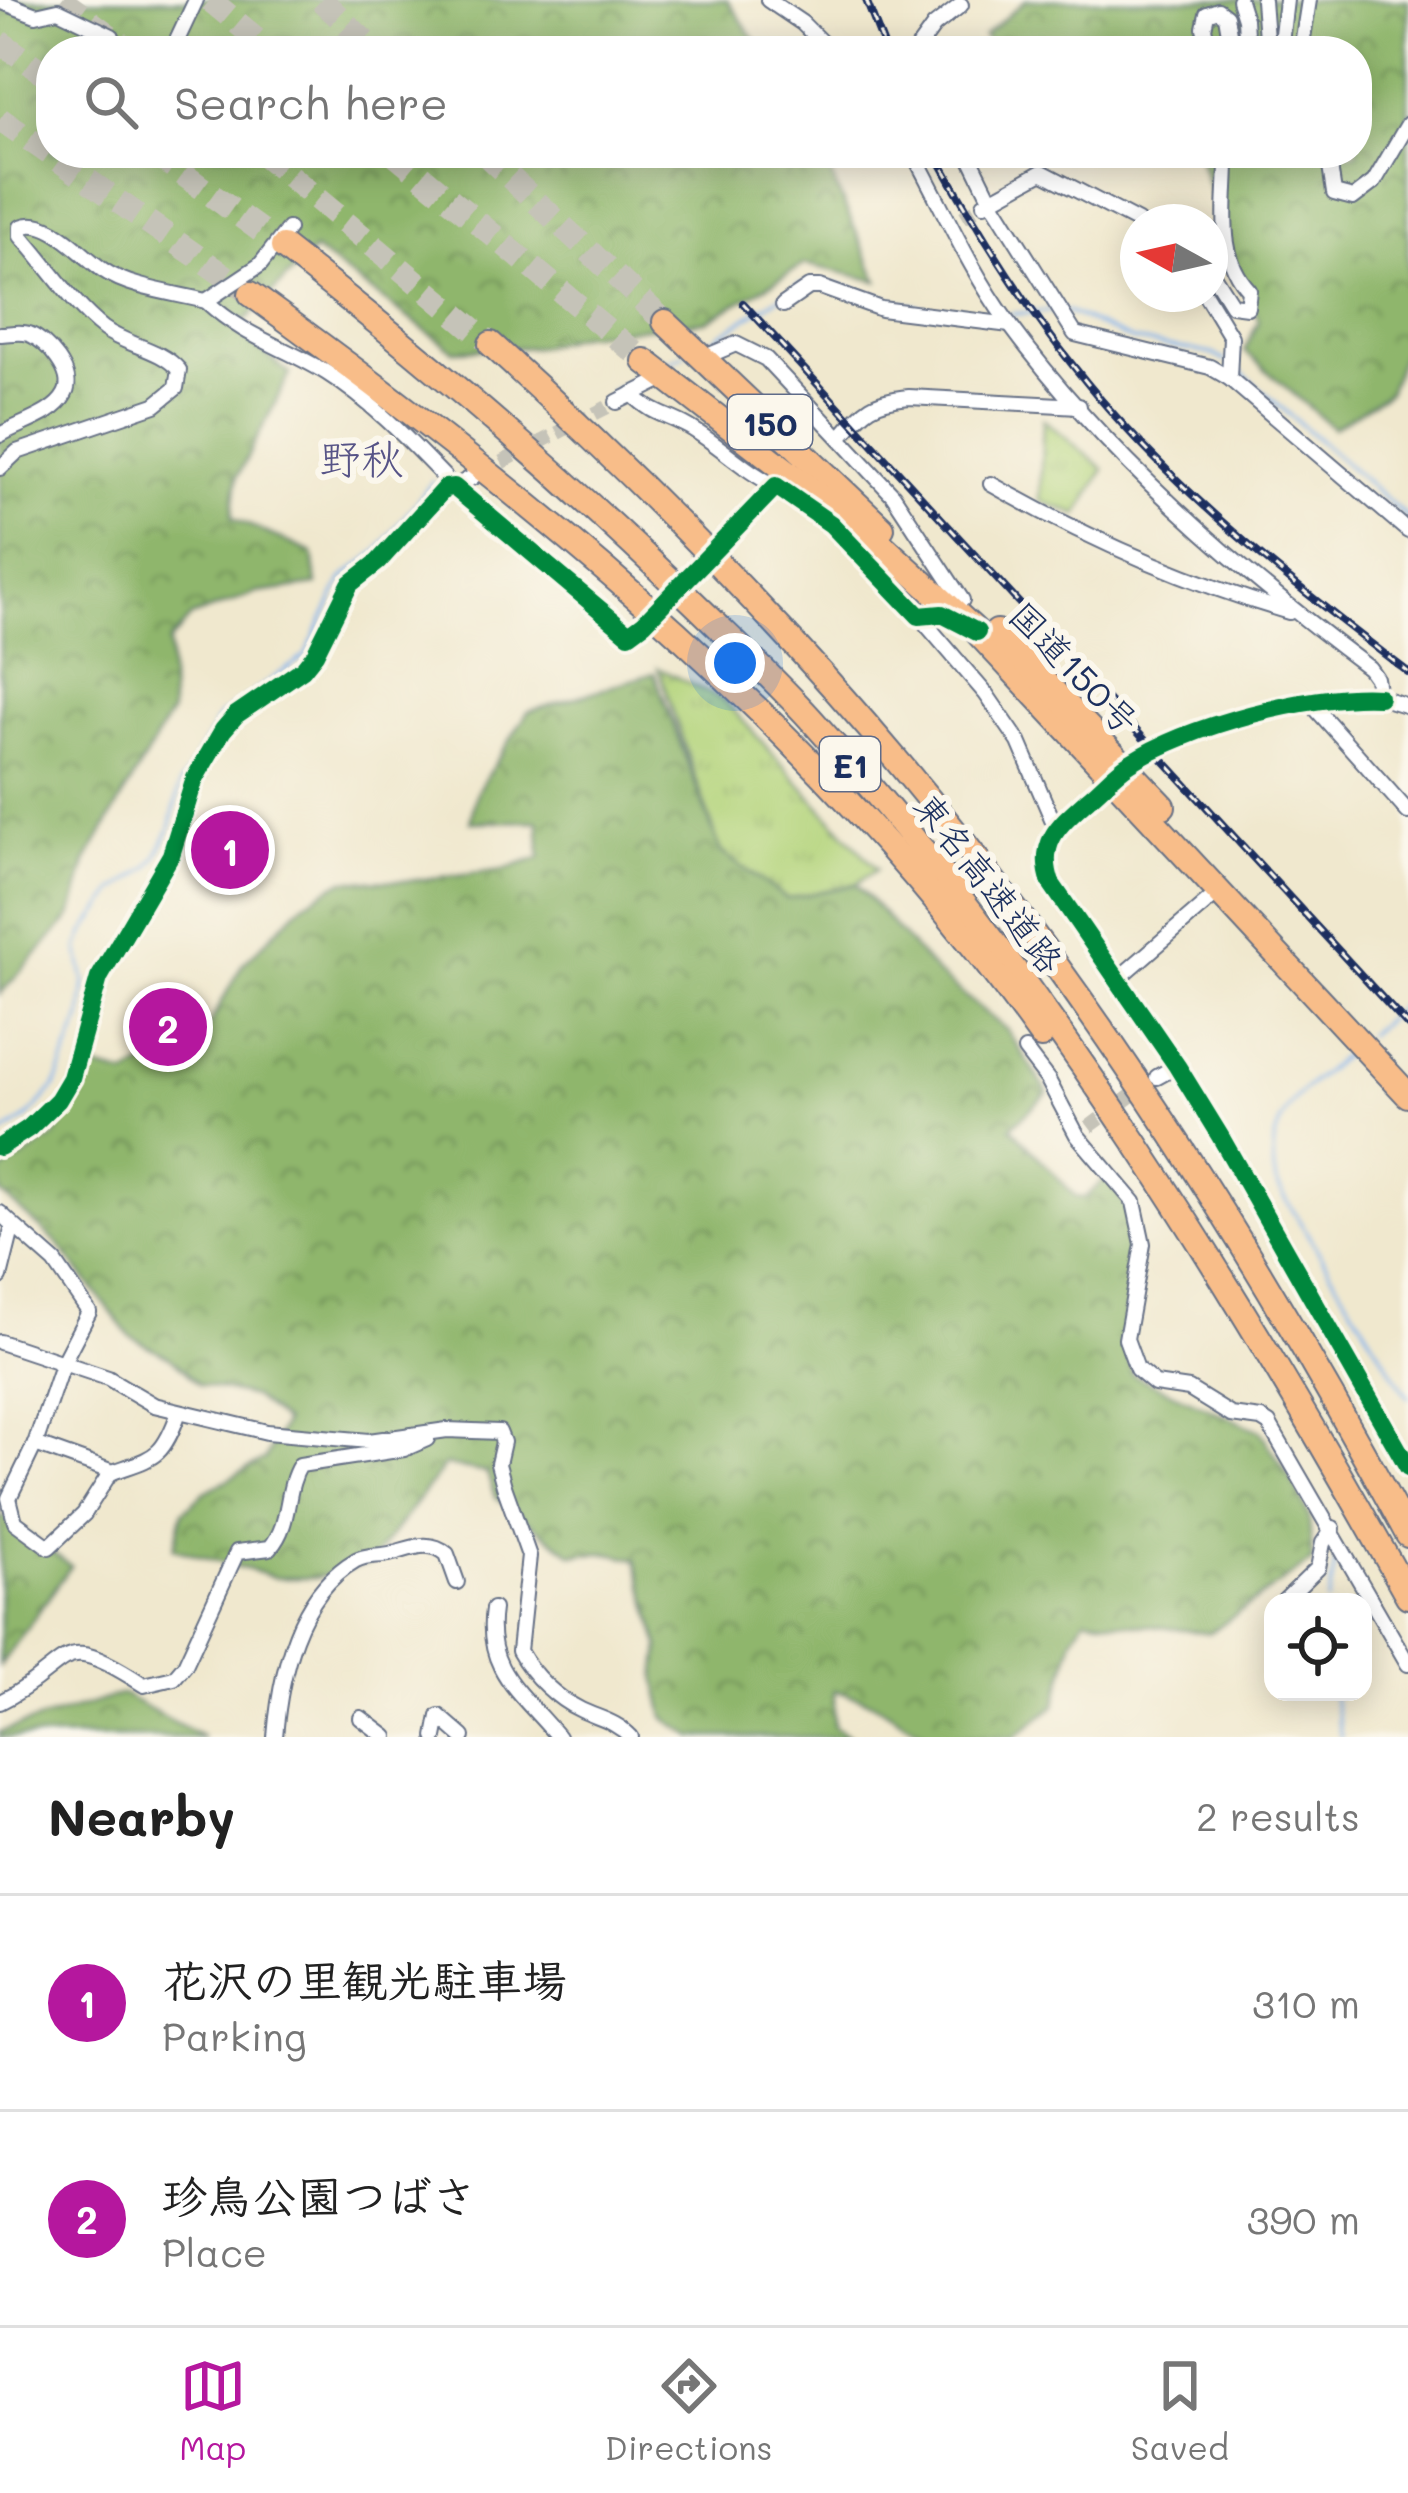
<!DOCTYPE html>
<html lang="en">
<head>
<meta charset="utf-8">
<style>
  body { margin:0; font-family:Mali,"Klee One",sans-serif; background:#f2f2f2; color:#222 }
  .controls { position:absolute; right:36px; bottom:36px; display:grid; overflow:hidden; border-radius:24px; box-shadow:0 6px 30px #0003 }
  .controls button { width:108px; height:108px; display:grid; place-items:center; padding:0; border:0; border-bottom:3px solid #e0e0e0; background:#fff; color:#222; font:60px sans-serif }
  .compass { position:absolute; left:1120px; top:204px; width:108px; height:108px; border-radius:50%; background:#fff; box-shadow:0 6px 30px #0003; rotate:278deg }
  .you { position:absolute; left:735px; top:663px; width:42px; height:42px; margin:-30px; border:9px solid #fff; border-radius:50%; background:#1a73e8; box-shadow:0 0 0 18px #1a73e833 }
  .badge { display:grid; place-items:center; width:78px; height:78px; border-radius:50%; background:#b5179e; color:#fff; font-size:39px; font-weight:700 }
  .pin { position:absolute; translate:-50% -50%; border:6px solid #fff; box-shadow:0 3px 12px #0006 }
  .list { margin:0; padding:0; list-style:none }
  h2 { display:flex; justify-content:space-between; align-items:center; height:156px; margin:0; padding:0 48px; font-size:51px }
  h2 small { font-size:39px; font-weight:400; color:#767676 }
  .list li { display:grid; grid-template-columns:78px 1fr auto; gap:36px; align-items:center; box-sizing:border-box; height:216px; padding:0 48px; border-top:3px solid #e0e0e0 }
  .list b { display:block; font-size:45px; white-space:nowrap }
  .list p { margin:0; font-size:39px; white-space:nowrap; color:#767676 }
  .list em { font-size:39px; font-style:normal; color:#767676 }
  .icon { flex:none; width:66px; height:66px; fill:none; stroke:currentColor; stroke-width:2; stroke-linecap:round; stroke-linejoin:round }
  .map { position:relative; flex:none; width:1408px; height:1737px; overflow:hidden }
  .search { position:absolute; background:#fff; box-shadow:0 6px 30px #0003; left:36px; right:36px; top:36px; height:132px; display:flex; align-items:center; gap:30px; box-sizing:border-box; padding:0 42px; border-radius:48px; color:#767676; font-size:45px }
  .sheet { height:588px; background:#fff }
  nav { display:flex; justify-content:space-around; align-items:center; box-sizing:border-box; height:168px; border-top:3px solid #e0e0e0; background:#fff; font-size:33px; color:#767676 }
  nav a { display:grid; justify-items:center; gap:6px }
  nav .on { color:#b5179e }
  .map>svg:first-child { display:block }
</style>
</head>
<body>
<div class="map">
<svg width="1408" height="1737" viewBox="0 0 1408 1737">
  <defs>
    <pattern id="grass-tufts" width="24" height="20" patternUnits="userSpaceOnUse" patternTransform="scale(3)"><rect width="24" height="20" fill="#b4d47c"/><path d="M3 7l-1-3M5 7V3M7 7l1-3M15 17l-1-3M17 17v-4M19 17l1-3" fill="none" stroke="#9ab66e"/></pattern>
    <pattern id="forest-crowns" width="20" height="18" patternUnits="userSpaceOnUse" patternTransform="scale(3)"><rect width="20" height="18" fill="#8fb66c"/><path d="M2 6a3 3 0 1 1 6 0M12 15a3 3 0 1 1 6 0" fill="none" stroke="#74945c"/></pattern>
  </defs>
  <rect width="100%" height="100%" fill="#fbf7ec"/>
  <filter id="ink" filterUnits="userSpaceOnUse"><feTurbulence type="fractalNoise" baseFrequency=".00833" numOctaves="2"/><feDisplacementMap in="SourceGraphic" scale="24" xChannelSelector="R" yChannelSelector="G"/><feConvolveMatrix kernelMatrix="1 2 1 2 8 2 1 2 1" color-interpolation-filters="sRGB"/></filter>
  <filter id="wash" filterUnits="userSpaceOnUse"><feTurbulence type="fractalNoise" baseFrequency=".004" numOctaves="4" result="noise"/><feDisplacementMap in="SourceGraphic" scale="48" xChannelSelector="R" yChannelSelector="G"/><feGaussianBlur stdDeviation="2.7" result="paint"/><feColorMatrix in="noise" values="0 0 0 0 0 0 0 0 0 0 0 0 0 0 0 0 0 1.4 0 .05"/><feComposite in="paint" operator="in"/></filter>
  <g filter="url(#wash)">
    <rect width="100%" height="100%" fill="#f0e8ce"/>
    <!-- grass -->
    <g fill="url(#grass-tufts)" stroke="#68826d" stroke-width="3">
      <polygon points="1043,419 1104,469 1078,515 1040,501"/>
      <polygon points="658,668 725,701 877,869 856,884 787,899 721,852"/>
    </g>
    <!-- forest -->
    <g fill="url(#forest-crowns)" stroke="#557265" stroke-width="3">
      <polygon points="0,0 727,0 763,51 51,51 51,153 821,153 878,281 805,264 706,321 579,335 539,347 453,350 314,250 245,321 207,307 290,374 237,477 232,518 313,553 317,585 257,593 191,617 169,642 171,712 86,862 71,917 0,994"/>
      <polygon points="1026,0 1408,0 1408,339 1388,393 1333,428 1244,351 1259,321 1231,256 1198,153 1357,153 1357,51 995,51 984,36"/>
      <polygon points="654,673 721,852 787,899 856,884 936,973 1007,1030 1048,1093 1011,1127 1076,1197 1085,1198 1107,1177 1133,1217 1136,1254 1124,1328 1131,1374 1260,1431 1294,1484 1309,1516 1312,1561 1210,1633 1085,1618 1073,1638 1056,1705 1015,1737 930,1737 872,1702 834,1690 834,1726 850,1737 694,1737 665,1718 656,1677 660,1647 636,1559 610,1553 572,1554 495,1497 487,1473 445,1465 369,1564 316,1578 277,1578 174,1548 183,1511 205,1492 265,1459 284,1422 253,1397 200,1385 171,1358 130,1336 58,1244 1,1193 1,1172 53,1138 95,1068 127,1076 209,1025 242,965 304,903 344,880 409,881 505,869 540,858 539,821 470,822 477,791 528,712"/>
      <polygon points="0,1514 71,1566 0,1665"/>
      <polygon points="122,1694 203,1737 0,1737 0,1732"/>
    </g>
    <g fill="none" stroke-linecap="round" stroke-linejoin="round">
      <!-- stream -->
      <g stroke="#7eb2ec" stroke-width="3">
        <polyline points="829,283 924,308"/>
        <polyline points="1065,311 1132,340 1213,354 1225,361"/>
        <polyline points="1011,314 1055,311"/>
        <polyline points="704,345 802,283"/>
        <polyline points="666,363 685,354"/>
        <polyline points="1234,366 1408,518"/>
        <polyline points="611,391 647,373"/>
        <polyline points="1368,1035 1408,1000"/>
        <path d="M1351 1049C1304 1090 1261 1114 1276 1183L1408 1397"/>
        <polyline points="0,1136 29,1116 55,1087 81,1018 85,982 78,948 84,933 115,891 149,867 157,856 170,828 180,785 220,716 305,656 343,578 378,551 433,481"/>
        <polyline points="1328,1602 1337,1552"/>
        <polyline points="1332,1692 1341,1737"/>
      </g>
    </g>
  </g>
  <g filter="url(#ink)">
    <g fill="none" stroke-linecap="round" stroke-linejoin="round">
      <!-- street-tunnel -->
      <g stroke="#c5c3b8" stroke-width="14" stroke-dasharray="14 7" stroke-linecap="butt">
        <polyline points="963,217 984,204"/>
        <polyline points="483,472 617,402"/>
        <polyline points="652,615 729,534"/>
        <polyline points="1089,1127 1143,1087"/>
      </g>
      <!-- highway-tunnel -->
      <g stroke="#c5c3b8" stroke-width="24" stroke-dasharray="24 12" stroke-linecap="butt">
        <polyline points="61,0 130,51"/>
        <polyline points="210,0 271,51"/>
        <polyline points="321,0 375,51"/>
        <polyline points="0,42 51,78"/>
        <polyline points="0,119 251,294"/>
        <polyline points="154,153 283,247"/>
        <polyline points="262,153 491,344"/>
        <polyline points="394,153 645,361"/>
        <polyline points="484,153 665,322"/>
      </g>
      <!-- street casing -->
      <g stroke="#667085" stroke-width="18">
        <g id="street">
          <polyline points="768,0 802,23 830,51"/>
          <polyline points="1239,0 1245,19 1247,51"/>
          <polyline points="1263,0 1267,51"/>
          <polyline points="0,1 36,15 58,10 112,36 115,51"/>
          <polyline points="172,51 196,0"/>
          <polyline points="916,51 934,26 961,5"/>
          <polyline points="1210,51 1204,28 1207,14 1218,10 1226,16 1232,51"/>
          <polyline points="1280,51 1286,0"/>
          <polyline points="1301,51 1309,0"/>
          <path d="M913 153C943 208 970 270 1007 321 1107 457 1236 568 1369 668L1376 678 1379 697 1408 706"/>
          <polyline points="968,153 991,200 1075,334 1210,367 1229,378"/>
          <polyline points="1328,153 1334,193 1353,198 1374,182 1408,124"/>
          <polyline points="984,204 1042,172 1138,222"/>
          <path d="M288 229 260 265 206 301C244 337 285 347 327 373 375 403 415 447 454 487L473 477"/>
          <path d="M1210 270 1232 305 1247 307 1249 290C1214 253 1228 201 1227 153"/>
          <polyline points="1205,294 1231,337 1229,378 1408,531"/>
          <polyline points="783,305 809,287 820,287 881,309 1010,325"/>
          <path d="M0 334C9 334 20 331 29 334 47 341 76 374 65 394 54 415 20 423 0 435"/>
          <polyline points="712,354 736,344 766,359 893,495 962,600"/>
          <path d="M632 394C655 416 664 413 689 427 720 445 744 471 776 486"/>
          <polyline points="617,402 657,382"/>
          <path d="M840 438C865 409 870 401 909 397L1079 406"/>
          <path d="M0 468 17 452 155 405 176 388 179 370C160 348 127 346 104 329 72 304 49 267 21 236V227C48 215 81 255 103 270 129 288 174 293 206 301"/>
          <path d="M991 484C1086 538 1184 581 1289 612"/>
          <polyline points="729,534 776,486 831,524 919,616 942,614 956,621"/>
          <polyline points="919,616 986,694 1019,742 1056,828"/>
          <path d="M1379 697C1311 693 1187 726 1130 763 1115 772 1102 788 1088 799 1059 825 1037 842 1051 883L1177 1066 1220 1136 1408 1467"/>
          <polyline points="1309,701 1408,812"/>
          <polyline points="1118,979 1220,891"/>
          <polyline points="1025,1050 1048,1080 1077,1135 1134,1202 1143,1244 1126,1339 1137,1369 1155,1384 1189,1389 1231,1415 1261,1419 1269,1424 1408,1664"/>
          <polyline points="1157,1077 1177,1066"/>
          <polyline points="0,1147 29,1128 58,1100 71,1078 99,978 171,855 195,778 223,730 236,715 303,669 315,654 350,584 378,562 445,488 454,487 629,634 644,623"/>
          <polyline points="0,1213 13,1225 0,1277"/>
          <path d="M13 1225 55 1262 89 1312 63 1362 35 1444 9 1498 15 1522 49 1547 84 1514 110 1473C154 1457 162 1460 179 1412"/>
          <path d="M0 1342 108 1378 154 1405 267 1432 369 1441 447 1430 499 1432 503 1442 498 1464 504 1486 529 1556 519 1651C533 1676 556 1698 581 1710 600 1719 616 1721 631 1737"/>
          <polyline points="35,1444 113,1472"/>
          <polyline points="1284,1601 1318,1568 1323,1543 1333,1528"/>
          <path d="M493 1609C484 1671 522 1693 558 1737"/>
          <path d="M0 1702C76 1665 53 1626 144 1685L174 1678 185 1665 237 1552 270 1548C292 1523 284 1491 300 1465L404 1449 427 1439"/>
          <polyline points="361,1718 386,1737"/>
          <path d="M275 1737C280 1676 297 1594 356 1560 367 1554 381 1557 393 1553 412 1548 430 1539 447 1554L457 1582"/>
          <polyline points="435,1737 439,1716 463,1737"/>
        </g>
      </g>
      <!-- highway casing -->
      <g stroke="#667085" stroke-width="28">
        <g id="highway">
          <path d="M283 247C426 359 564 476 695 604 736 644 779 683 817 726 1047 981 1241 1296 1408 1596"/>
          <path d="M251 294C546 506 828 739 1041 1036"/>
          <polyline points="665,322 882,528"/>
          <path d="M491 344C636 476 777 617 903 768 1099 1002 1264 1266 1408 1535"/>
          <polyline points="645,361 882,545 977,632 1408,1095"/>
          <polyline points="997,632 1163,806"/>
        </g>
      </g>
      <!-- street -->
      <use href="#street" stroke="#fff" stroke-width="14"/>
      <!-- highway -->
      <use href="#highway" stroke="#f8bd89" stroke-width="24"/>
      <!-- rail casing -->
      <g stroke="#1b2f5e" stroke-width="8">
        <g id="rail">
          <polyline points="866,0 886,51"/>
          <path d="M935 153C986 246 1046 339 1117 418 1203 514 1306 594 1408 672"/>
          <polyline points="743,303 1408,1026"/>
        </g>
      </g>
      <!-- rail -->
      <use href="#rail" stroke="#fbf7ec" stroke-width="3" stroke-dasharray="9" stroke-linecap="butt"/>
      <!-- cycleway casing -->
      <g stroke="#fbf7ec" stroke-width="26">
        <g id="cycleway">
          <path d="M1379 697C1311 693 1187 726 1130 763 1115 772 1102 788 1088 799 1059 825 1037 842 1051 883L1177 1066 1220 1136 1408 1467"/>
          <polyline points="0,1147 29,1128 58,1100 71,1078 99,978 171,855 195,778 223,730 236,715 303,669 315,654 350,584 378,562 445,488 454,487 629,634 644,623 776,486 831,524 919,616 942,614 977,632"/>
        </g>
      </g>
      <!-- cycleway -->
      <use href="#cycleway" stroke="#00873e" stroke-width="18"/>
    </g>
  </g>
  <g text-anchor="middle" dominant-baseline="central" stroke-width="12" stroke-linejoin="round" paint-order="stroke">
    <!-- shield labels -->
    <g fill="#fbf7ec" stroke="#5e6b89" stroke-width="3">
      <rect x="728" y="395" width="84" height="54" rx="9"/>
      <rect x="820" y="737" width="60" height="54" rx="9"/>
    </g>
    <g font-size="33" font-weight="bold" fill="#1b2f5e">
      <text x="770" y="422">150</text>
      <text x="850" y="764">E1</text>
    </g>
    <!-- street labels -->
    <g font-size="36" fill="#1b2f5e" stroke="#fbf7ec">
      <text transform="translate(1075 667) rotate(46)">国道150号</text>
      <text transform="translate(990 882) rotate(52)">東名高速道路</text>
    </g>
    <!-- quarter labels -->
    <g font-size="42" fill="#575487" stroke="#fbf7ec">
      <text x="361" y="457">野秋</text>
    </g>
  </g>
</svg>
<div class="controls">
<button><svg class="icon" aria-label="locate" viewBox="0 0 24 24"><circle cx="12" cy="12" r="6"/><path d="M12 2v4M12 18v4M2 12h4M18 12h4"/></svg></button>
</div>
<svg class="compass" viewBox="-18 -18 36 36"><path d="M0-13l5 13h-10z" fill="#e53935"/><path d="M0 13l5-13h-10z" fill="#767676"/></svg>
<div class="you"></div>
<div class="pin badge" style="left:230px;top:850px">1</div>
<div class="pin badge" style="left:168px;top:1027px">2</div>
<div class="search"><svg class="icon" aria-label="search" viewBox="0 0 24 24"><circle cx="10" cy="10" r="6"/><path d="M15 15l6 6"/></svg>Search here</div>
</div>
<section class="sheet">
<h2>Nearby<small>2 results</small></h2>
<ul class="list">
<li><span class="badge">1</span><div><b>花沢の里観光駐車場</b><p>Parking</p></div><em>310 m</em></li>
<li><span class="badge">2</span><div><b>珍鳥公園つばさ</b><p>Place</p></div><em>390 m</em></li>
</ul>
</section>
<nav>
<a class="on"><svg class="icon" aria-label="map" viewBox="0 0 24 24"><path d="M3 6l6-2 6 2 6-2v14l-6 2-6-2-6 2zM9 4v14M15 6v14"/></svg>Map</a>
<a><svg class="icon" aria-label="directions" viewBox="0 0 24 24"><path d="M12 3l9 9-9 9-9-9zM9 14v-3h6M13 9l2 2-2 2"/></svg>Directions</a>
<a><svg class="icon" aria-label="saved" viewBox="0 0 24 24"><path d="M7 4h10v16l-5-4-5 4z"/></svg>Saved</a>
</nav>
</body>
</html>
